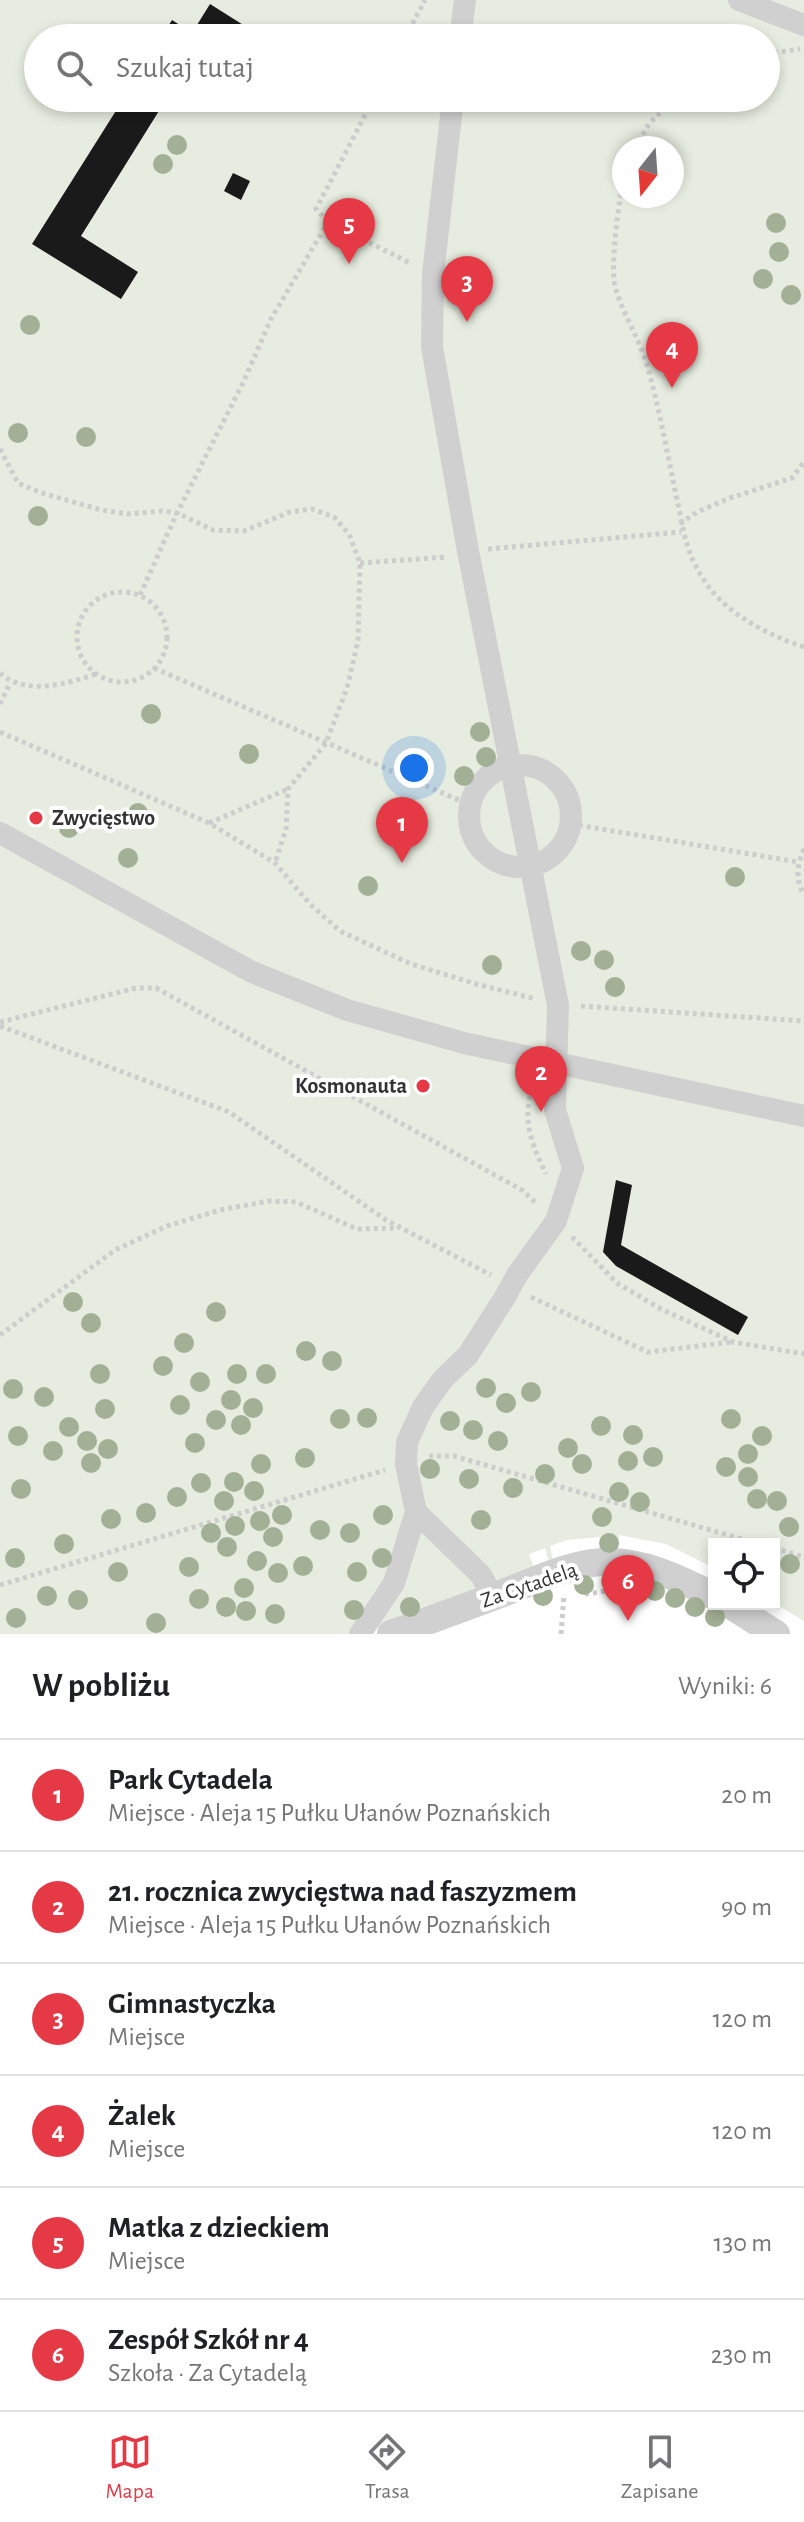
<!DOCTYPE html>
<html lang="pl">
<head>
<meta charset="utf-8">
<style>
  body { margin:0; font-family:"Alegreya Sans",sans-serif; background:#f2f2f2; color:#202124 }
  .controls { position:absolute; right:24px; bottom:24px; display:grid; overflow:hidden; border-radius:0px; box-shadow:0 4px 12px #0003 }
  .controls button { width:72px; height:72px; display:grid; place-items:center; padding:0; border:0; border-bottom:2px solid #e0e0e0; background:#fff; color:#202124; font:40px sans-serif }
  .compass { position:absolute; left:612px; top:136px; width:72px; height:72px; border-radius:50%; background:#fff; box-shadow:0 4px 12px #0003; rotate:197deg }
  .you { position:absolute; left:414px; top:768px; width:28px; height:28px; margin:-20px; border:6px solid #fff; border-radius:50%; background:#1a73e8; box-shadow:0 0 0 12px #1a73e833 }
  .badge { display:grid; place-items:center; width:52px; height:52px; border-radius:50%; background:#e63946; color:#fff; font-size:26px; font-weight:700 }
  .pin { position:absolute; translate:-50% -66px; filter:drop-shadow(0 2px 4px #0008) }
  .pin::after { content:''; position:absolute; top:42px; width:28px; height:24px; background:inherit; clip-path:polygon(0 0,100% 0,50% 100%) }
  .list { margin:0; padding:0; list-style:none }
  h2 { display:flex; justify-content:space-between; align-items:center; height:104px; margin:0; padding:0 32px; font-size:34px }
  h2 small { font-size:26px; font-weight:400; color:#757577 }
  .list li { display:grid; grid-template-columns:52px 1fr auto; gap:24px; align-items:center; box-sizing:border-box; height:112px; padding:0 32px; border-top:2px solid #e0e0e0 }
  .list b { display:block; font-size:30px; white-space:nowrap }
  .list p { margin:0; font-size:26px; white-space:nowrap; color:#757577 }
  .list em { font-size:26px; font-style:normal; color:#757577 }
  .icon { flex:none; width:44px; height:44px; fill:none; stroke:currentColor; stroke-width:2; stroke-linecap:round; stroke-linejoin:round }
  .map { position:relative; flex:none; width:804px; height:1634px; overflow:hidden }
  .search { position:absolute; background:#fff; box-shadow:0 4px 12px #0003; left:24px; right:24px; top:24px; height:88px; display:flex; align-items:center; gap:20px; box-sizing:border-box; padding:0 28px; border-radius:44px; color:#757577; font-size:30px }
  .sheet { height:776px; background:#fff }
  nav { display:flex; justify-content:space-around; align-items:center; box-sizing:border-box; height:112px; border-top:2px solid #e0e0e0; background:#fff; font-size:22px; color:#757577 }
  nav a { display:grid; justify-items:center; gap:4px }
  nav .on { color:#e63946 }
  .map>svg:first-child { display:block }
</style>
</head>
<body>
<div class="map">
<svg width="804" height="1634" viewBox="0 0 804 1634">
  <rect width="100%" height="100%" fill="#fff"/>
  <!-- green -->
  <path fill="#e6ecdf" fill-rule="evenodd" d="M0 0H804V1621L774 1603V1544H714V1568L666 1544 619 1535 618 1549 602 1550 600 1537 567 1540 550 1546 553 1562 548 1559 545 1548 529 1554 534 1569 360 1634H0ZM38 38H766V98H38ZM624 148H672V196H624Z"/>
  <!-- building -->
  <g fill="#1a1a1a">
    <polygon points="210,4 264,38 161,38 172,20 192,33"/>
    <polygon points="124,98 167,98 81,236 138,272 121,299 32,244"/>
    <polygon points="233,173 250,181 241,200 224,191"/>
    <polygon points="616,1180 632,1185 621,1245 748,1317 738,1335 616,1266 603,1252"/>
  </g>
  <g fill="none" stroke-linecap="round" stroke-linejoin="round">
    <!-- path -->
    <g stroke="#cdcdcd" stroke-width="5" stroke-dasharray="4 4" stroke-linecap="butt">
      <polyline points="405,38 425,0"/>
      <polyline points="766,54 800,49"/>
      <polyline points="634,148 649,124 675,98"/>
      <path d="M624 178C619 197 610 268 615 286 622 313 639 338 647 365 659 407 667 452 676 495 685 533 684 552 708 586 729 615 770 636 804 647"/>
      <polyline points="328,222 316,209 374,98"/>
      <polyline points="0,449 18,483 39,492 101,510 128,514 162,511 177,513 213,530 244,531 290,512 312,509 334,517 349,534 360,563 358,641 347,688 326,743 288,789 286,829 275,863"/>
      <polyline points="680,524 697,512 730,498 792,478 804,462"/>
      <polyline points="488,549 681,532"/>
      <polyline points="360,563 447,557"/>
      <circle cx="122" cy="637" r="45"/>
      <polyline points="140,595 177,513 243,383 271,319 328,222 410,263"/>
      <polyline points="154,668 468,804"/>
      <path d="M0 673C25 696 67 684 96 674"/>
      <polyline points="0,704 10,683"/>
      <polyline points="0,732 209,823 275,863 310,904 340,931 411,964 476,984 536,999"/>
      <polyline points="209,823 288,789"/>
      <polyline points="571,824 798,862"/>
      <path d="M804 849C797 864 795 880 804 895"/>
      <polyline points="581,1006 804,1021"/>
      <polyline points="0,1022 136,988 156,988 522,1190 538,1205"/>
      <polyline points="0,1026 229,1112 386,1220 491,1275"/>
      <path d="M530 1096C523 1124 534 1149 546 1174"/>
      <polyline points="572,1237 617,1283 661,1309 733,1342 804,1354"/>
      <polyline points="531,1297 648,1352 732,1342"/>
      <polyline points="0,1335 115,1250 167,1226 220,1210 269,1201 296,1202 357,1229 399,1228"/>
      <polyline points="429,1456 454,1456 759,1544"/>
      <polyline points="774,1548 804,1557"/>
      <polyline points="0,1585 385,1470"/>
      <polyline points="585,1594 607,1591"/>
      <polyline points="561,1634 564,1595"/>
    </g>
    <!-- service -->
    <polyline stroke="#d0d0d0" stroke-width="14" points="629,1598 637,1565"/>
    <!-- pedestrian -->
    <g stroke="#d0d0d0" stroke-width="22">
      <polyline points="739,0 804,25"/>
      <polyline points="460,38 465,0"/>
      <polyline points="453,98 433,274 432,347 468,551 558,1005 555,1110 573,1168 556,1221 517,1275"/>
      <circle cx="520" cy="816" r="51"/>
      <polyline points="0,833 252,972 347,1010 464,1043 804,1116"/>
      <polyline points="416,1512 481,1575 493,1597"/>
      <polyline points="360,1634 394,1583 416,1512 406,1464 407,1442 423,1407 443,1379 468,1355 505,1297"/>
    </g>
    <!-- minor -->
    <g stroke="#d0d0d0" stroke-width="28">
      <polyline points="729,1604 776,1634"/>
      <path d="M391 1634C430 1620 469 1606 508 1591 537 1580 570 1564 602 1562 642 1560 680 1579 714 1596"/>
    </g>
    <!-- pedestrian-bridge -->
    <polyline stroke="#d0d0d0" stroke-width="22" points="505,1297 517,1275"/>
  </g>
  <!-- trees -->
  <g fill="#a2b095">
    <circle cx="177" cy="145" r="10"/>
    <circle cx="163" cy="164" r="10"/>
    <circle cx="776" cy="223" r="10"/>
    <circle cx="779" cy="252" r="10"/>
    <circle cx="763" cy="279" r="10"/>
    <circle cx="791" cy="295" r="10"/>
    <circle cx="30" cy="325" r="10"/>
    <circle cx="18" cy="433" r="10"/>
    <circle cx="86" cy="437" r="10"/>
    <circle cx="38" cy="516" r="10"/>
    <circle cx="151" cy="714" r="10"/>
    <circle cx="480" cy="732" r="10"/>
    <circle cx="249" cy="754" r="10"/>
    <circle cx="486" cy="757" r="10"/>
    <circle cx="464" cy="776" r="10"/>
    <circle cx="138" cy="813" r="10"/>
    <circle cx="69" cy="828" r="10"/>
    <circle cx="128" cy="858" r="10"/>
    <circle cx="735" cy="877" r="10"/>
    <circle cx="368" cy="886" r="10"/>
    <circle cx="581" cy="951" r="10"/>
    <circle cx="604" cy="960" r="10"/>
    <circle cx="492" cy="965" r="10"/>
    <circle cx="615" cy="987" r="10"/>
    <circle cx="73" cy="1302" r="10"/>
    <circle cx="216" cy="1312" r="10"/>
    <circle cx="91" cy="1323" r="10"/>
    <circle cx="184" cy="1343" r="10"/>
    <circle cx="306" cy="1351" r="10"/>
    <circle cx="332" cy="1361" r="10"/>
    <circle cx="163" cy="1366" r="10"/>
    <circle cx="100" cy="1374" r="10"/>
    <circle cx="237" cy="1374" r="10"/>
    <circle cx="266" cy="1374" r="10"/>
    <circle cx="200" cy="1382" r="10"/>
    <circle cx="486" cy="1388" r="10"/>
    <circle cx="13" cy="1389" r="10"/>
    <circle cx="531" cy="1392" r="10"/>
    <circle cx="44" cy="1397" r="10"/>
    <circle cx="231" cy="1400" r="10"/>
    <circle cx="506" cy="1403" r="10"/>
    <circle cx="180" cy="1405" r="10"/>
    <circle cx="253" cy="1408" r="10"/>
    <circle cx="105" cy="1409" r="10"/>
    <circle cx="367" cy="1418" r="10"/>
    <circle cx="340" cy="1419" r="10"/>
    <circle cx="731" cy="1419" r="10"/>
    <circle cx="216" cy="1420" r="10"/>
    <circle cx="450" cy="1421" r="10"/>
    <circle cx="241" cy="1425" r="10"/>
    <circle cx="601" cy="1426" r="10"/>
    <circle cx="69" cy="1427" r="10"/>
    <circle cx="473" cy="1430" r="10"/>
    <circle cx="633" cy="1435" r="10"/>
    <circle cx="18" cy="1436" r="10"/>
    <circle cx="762" cy="1436" r="10"/>
    <circle cx="87" cy="1441" r="10"/>
    <circle cx="498" cy="1441" r="10"/>
    <circle cx="195" cy="1443" r="10"/>
    <circle cx="568" cy="1448" r="10"/>
    <circle cx="108" cy="1449" r="10"/>
    <circle cx="53" cy="1451" r="10"/>
    <circle cx="748" cy="1454" r="10"/>
    <circle cx="653" cy="1457" r="10"/>
    <circle cx="305" cy="1458" r="10"/>
    <circle cx="628" cy="1461" r="10"/>
    <circle cx="91" cy="1463" r="10"/>
    <circle cx="261" cy="1464" r="10"/>
    <circle cx="582" cy="1464" r="10"/>
    <circle cx="726" cy="1467" r="10"/>
    <circle cx="430" cy="1469" r="10"/>
    <circle cx="545" cy="1474" r="10"/>
    <circle cx="748" cy="1477" r="10"/>
    <circle cx="469" cy="1479" r="10"/>
    <circle cx="234" cy="1482" r="10"/>
    <circle cx="201" cy="1483" r="10"/>
    <circle cx="513" cy="1488" r="10"/>
    <circle cx="21" cy="1489" r="10"/>
    <circle cx="254" cy="1491" r="10"/>
    <circle cx="619" cy="1492" r="10"/>
    <circle cx="177" cy="1497" r="10"/>
    <circle cx="757" cy="1499" r="10"/>
    <circle cx="224" cy="1501" r="10"/>
    <circle cx="777" cy="1501" r="10"/>
    <circle cx="640" cy="1502" r="10"/>
    <circle cx="146" cy="1513" r="10"/>
    <circle cx="282" cy="1515" r="10"/>
    <circle cx="383" cy="1515" r="10"/>
    <circle cx="602" cy="1517" r="10"/>
    <circle cx="111" cy="1519" r="10"/>
    <circle cx="481" cy="1520" r="10"/>
    <circle cx="260" cy="1521" r="10"/>
    <circle cx="235" cy="1526" r="10"/>
    <circle cx="789" cy="1527" r="10"/>
    <circle cx="320" cy="1530" r="10"/>
    <circle cx="211" cy="1533" r="10"/>
    <circle cx="350" cy="1533" r="10"/>
    <circle cx="273" cy="1537" r="10"/>
    <circle cx="609" cy="1543" r="10"/>
    <circle cx="64" cy="1544" r="10"/>
    <circle cx="227" cy="1547" r="10"/>
    <circle cx="15" cy="1558" r="10"/>
    <circle cx="382" cy="1558" r="10"/>
    <circle cx="257" cy="1561" r="10"/>
    <circle cx="790" cy="1564" r="10"/>
    <circle cx="303" cy="1566" r="10"/>
    <circle cx="189" cy="1567" r="10"/>
    <circle cx="118" cy="1572" r="10"/>
    <circle cx="357" cy="1572" r="10"/>
    <circle cx="278" cy="1573" r="10"/>
    <circle cx="611" cy="1581" r="10"/>
    <circle cx="584" cy="1585" r="10"/>
    <circle cx="244" cy="1588" r="10"/>
    <circle cx="655" cy="1591" r="10"/>
    <circle cx="47" cy="1596" r="10"/>
    <circle cx="543" cy="1596" r="10"/>
    <circle cx="675" cy="1598" r="10"/>
    <circle cx="199" cy="1599" r="10"/>
    <circle cx="78" cy="1600" r="10"/>
    <circle cx="226" cy="1607" r="10"/>
    <circle cx="410" cy="1607" r="10"/>
    <circle cx="695" cy="1607" r="10"/>
    <circle cx="354" cy="1610" r="10"/>
    <circle cx="246" cy="1611" r="10"/>
    <circle cx="275" cy="1614" r="10"/>
    <circle cx="715" cy="1617" r="10"/>
    <circle cx="16" cy="1618" r="10"/>
    <circle cx="156" cy="1623" r="10"/>
  </g>
  <!-- markers -->
  <g fill="#e63946" stroke="#fff" stroke-width="3">
    <circle cx="36" cy="818" r="8"/>
    <circle cx="423" cy="1086" r="8"/>
  </g>
  <g text-anchor="middle" dominant-baseline="central" stroke-width="8" stroke-linejoin="round" paint-order="stroke">
    <!-- poi labels -->
    <g font-size="22" font-weight="bold" fill="#333" stroke="#fff" text-anchor="start">
      <text x="52" y="818">Zwycięstwo</text>
      <text x="407" y="1086" text-anchor="end">Kosmonauta</text>
    </g>
    <!-- street labels -->
    <g font-size="22" fill="#333" stroke="#fff">
      <text transform="translate(529 1585) rotate(-19)">Za Cytadelą</text>
    </g>
  </g>
</svg>
<div class="controls">
<button><svg class="icon" aria-label="locate" viewBox="0 0 24 24"><circle cx="12" cy="12" r="6"/><path d="M12 2v4M12 18v4M2 12h4M18 12h4"/></svg></button>
</div>
<svg class="compass" viewBox="-18 -18 36 36"><path d="M0-13l5 13h-10z" fill="#e53935"/><path d="M0 13l5-13h-10z" fill="#757577"/></svg>
<div class="you"></div>
<div class="pin badge" style="left:402px;top:863px">1</div>
<div class="pin badge" style="left:541px;top:1112px">2</div>
<div class="pin badge" style="left:467px;top:322px">3</div>
<div class="pin badge" style="left:672px;top:388px">4</div>
<div class="pin badge" style="left:349px;top:264px">5</div>
<div class="pin badge" style="left:628px;top:1621px">6</div>
<div class="search"><svg class="icon" aria-label="search" viewBox="0 0 24 24"><circle cx="10" cy="10" r="6"/><path d="M15 15l6 6"/></svg>Szukaj tutaj</div>
</div>
<section class="sheet">
<h2>W pobliżu<small>Wyniki: 6</small></h2>
<ul class="list">
<li><span class="badge">1</span><div><b>Park Cytadela</b><p>Miejsce · Aleja 15 Pułku Ułanów Poznańskich</p></div><em>20 m</em></li>
<li><span class="badge">2</span><div><b>21. rocznica zwycięstwa nad faszyzmem</b><p>Miejsce · Aleja 15 Pułku Ułanów Poznańskich</p></div><em>90 m</em></li>
<li><span class="badge">3</span><div><b>Gimnastyczka</b><p>Miejsce</p></div><em>120 m</em></li>
<li><span class="badge">4</span><div><b>Żalek</b><p>Miejsce</p></div><em>120 m</em></li>
<li><span class="badge">5</span><div><b>Matka z dzieckiem</b><p>Miejsce</p></div><em>130 m</em></li>
<li><span class="badge">6</span><div><b>Zespół Szkół nr 4</b><p>Szkoła · Za Cytadelą</p></div><em>230 m</em></li>
</ul>
</section>
<nav>
<a class="on"><svg class="icon" aria-label="map" viewBox="0 0 24 24"><path d="M3 6l6-2 6 2 6-2v14l-6 2-6-2-6 2zM9 4v14M15 6v14"/></svg>Mapa</a>
<a><svg class="icon" aria-label="directions" viewBox="0 0 24 24"><path d="M12 3l9 9-9 9-9-9zM9 14v-3h6M13 9l2 2-2 2"/></svg>Trasa</a>
<a><svg class="icon" aria-label="saved" viewBox="0 0 24 24"><path d="M7 4h10v16l-5-4-5 4z"/></svg>Zapisane</a>
</nav>
</body>
</html>
